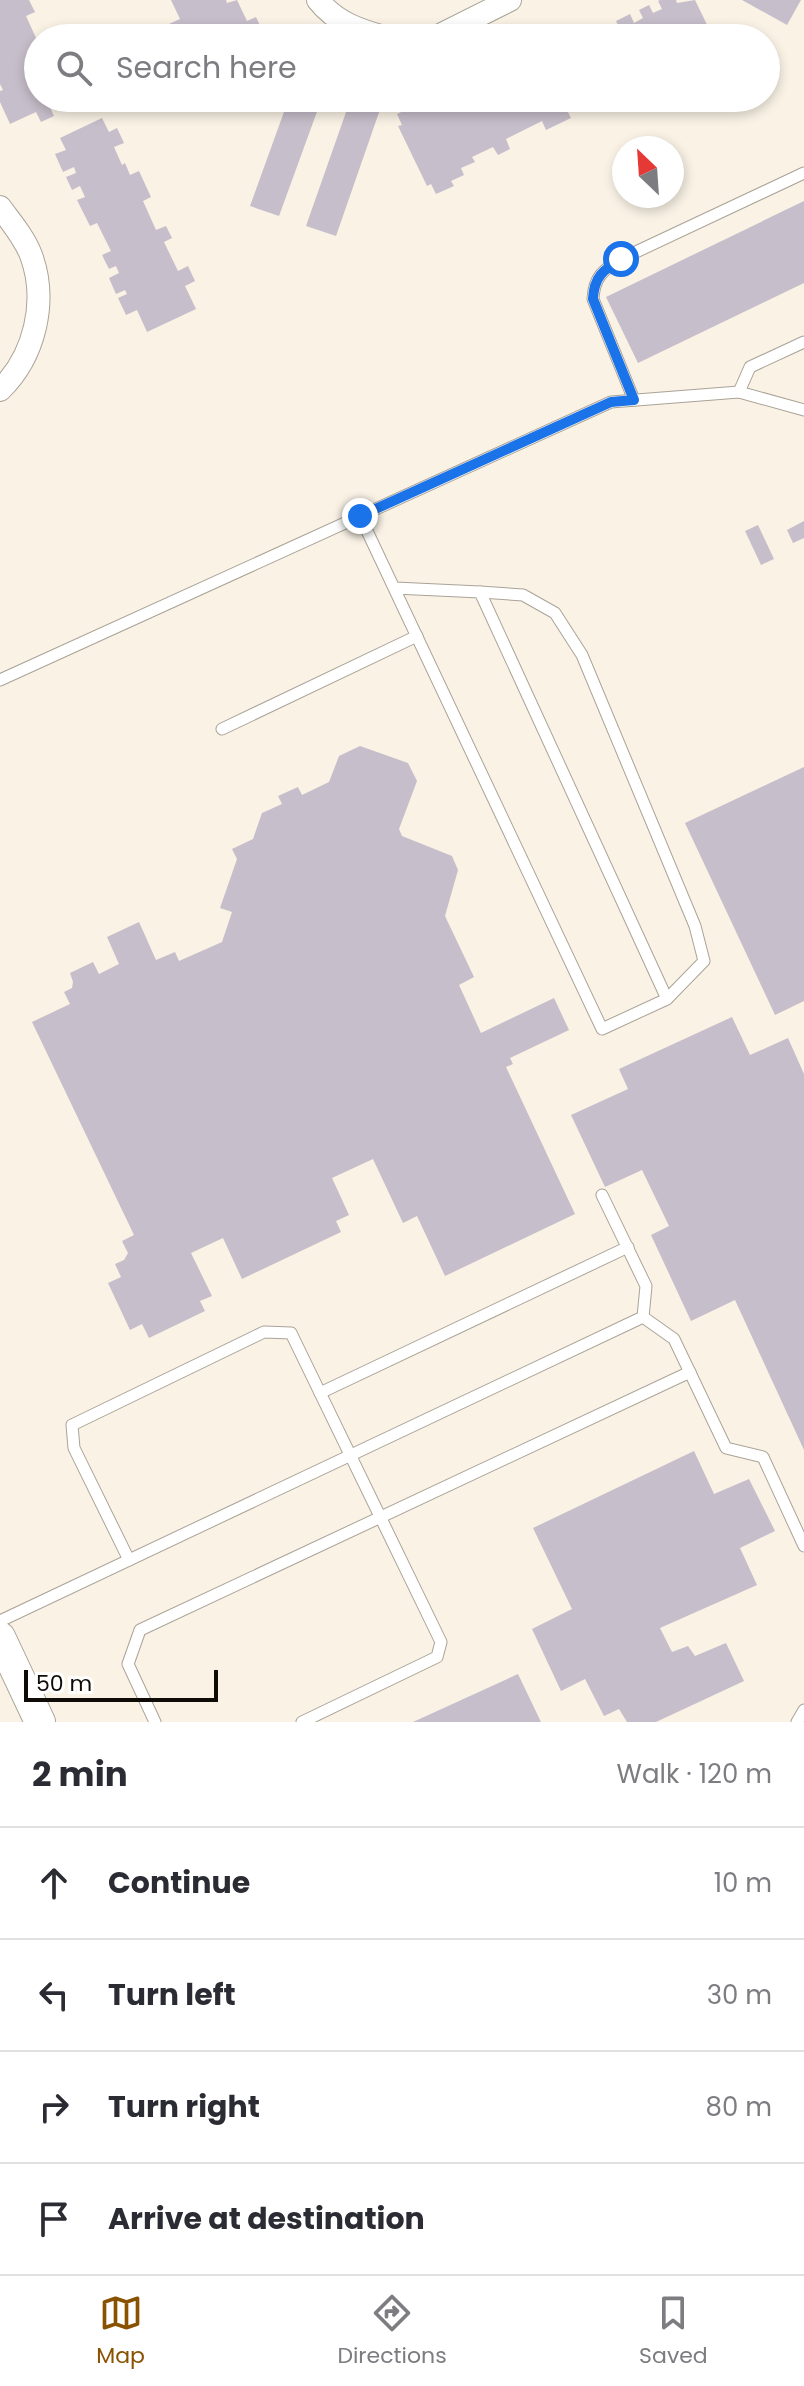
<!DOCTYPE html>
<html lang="en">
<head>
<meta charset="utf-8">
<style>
  body { margin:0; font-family:Poppins,sans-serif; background:#f2f2f3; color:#2b2b33 }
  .compass { position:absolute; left:612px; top:136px; width:72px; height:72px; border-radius:50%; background:#fff; box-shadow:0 4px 12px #0003; rotate:335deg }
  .scale { position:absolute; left:24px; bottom:20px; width:194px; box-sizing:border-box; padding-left:8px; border:4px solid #0f0c08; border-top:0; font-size:22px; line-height:28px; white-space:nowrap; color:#0f0c08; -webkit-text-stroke:6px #fff; paint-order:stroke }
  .stop { position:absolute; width:24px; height:24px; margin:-18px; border:6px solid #1a73e8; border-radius:50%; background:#fff }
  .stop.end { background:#1a73e8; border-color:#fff; box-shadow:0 2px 8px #0008 }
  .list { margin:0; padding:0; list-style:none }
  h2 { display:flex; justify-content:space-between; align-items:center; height:104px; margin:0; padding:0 32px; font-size:34px }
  h2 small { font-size:26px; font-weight:400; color:#7c7c81 }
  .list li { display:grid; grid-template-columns:52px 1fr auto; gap:24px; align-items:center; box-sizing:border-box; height:112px; padding:0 32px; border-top:2px solid #e1e1e2 }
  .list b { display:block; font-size:30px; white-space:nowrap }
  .list em { font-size:26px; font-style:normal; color:#7c7c81 }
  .icon { flex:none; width:44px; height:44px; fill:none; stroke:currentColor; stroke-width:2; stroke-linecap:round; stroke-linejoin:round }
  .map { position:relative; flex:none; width:804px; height:1722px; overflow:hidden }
  .search { position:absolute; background:#fff; box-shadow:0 4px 12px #0003; left:24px; right:24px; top:24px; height:88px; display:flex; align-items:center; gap:20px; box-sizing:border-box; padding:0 28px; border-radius:44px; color:#7c7c81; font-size:30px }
  .sheet { height:552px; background:#fff }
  nav { display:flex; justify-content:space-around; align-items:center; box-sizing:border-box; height:112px; border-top:2px solid #e1e1e2; background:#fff; font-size:22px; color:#7c7c81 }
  nav a { display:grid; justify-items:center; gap:4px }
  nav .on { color:#895201 }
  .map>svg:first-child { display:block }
</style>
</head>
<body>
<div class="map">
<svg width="804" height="1722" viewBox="0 0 804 1722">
  <rect width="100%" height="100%" fill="#f9f2e5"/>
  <!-- building -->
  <g fill="#c6beca">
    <polygon points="0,0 29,0 35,12 26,16 36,38 44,34 46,38 38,38 38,98 46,98 54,116 41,122 36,112 10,124 0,102 0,91 3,90 0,84"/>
    <polygon points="171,0 226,0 227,3 237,0 247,21 256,17 262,30 257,32 260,38 175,38 169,24 180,19"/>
    <polygon points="660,0 676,0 677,3 695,0 713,37 606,38 621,31 616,21 630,14 634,23 643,18 639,10 649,5 653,13 662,9 658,1"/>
    <polygon points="742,0 801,0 787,25"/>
    <polygon points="205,98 231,98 219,104 217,99 208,103"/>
    <polygon points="289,98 322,98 279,216 250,206"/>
    <polygon points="351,98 384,98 336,236 306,226"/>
    <polygon points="450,98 455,98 458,103 468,98 592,98 567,110 571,118 546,130 542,121 506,139 510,149 498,155 493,147 472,157 475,162 461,168 464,175 451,181 454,186 436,194 431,184 427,186 398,126 402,125 397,114 416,105 418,109 431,103 434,109"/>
    <polygon points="102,118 109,132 117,128 124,143 114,147 122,165 125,163 130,175 139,171 151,197 143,201 156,230 166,226 172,238 164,242 178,271 188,266 195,281 185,286 196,309 147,332 137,310 126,315 118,298 127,294 125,290 116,294 109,278 119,273 116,266 109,269 102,255 111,251 97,223 90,226 77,200 85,197 80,186 72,190 66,177 76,173 74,167 63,172 55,154 66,150 60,138"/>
    <polygon points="804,201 804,283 638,363 606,297"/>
    <polygon points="804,521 804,538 793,543 787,530"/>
    <polygon points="758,525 774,559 761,565 745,531"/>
    <polygon points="360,746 408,763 417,781 399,829 402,836 452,856 458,870 445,916 474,977 459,985 481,1033 554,998 569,1030 510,1058 513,1064 506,1067 575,1214 445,1276 417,1216 403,1223 373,1159 332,1178 349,1215 336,1221 341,1232 242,1279 223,1238 191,1253 212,1296 200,1301 205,1311 149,1338 142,1324 130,1330 108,1283 121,1277 115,1264 124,1260 128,1253 122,1241 134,1235 32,1022 70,1004 64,992 72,988 73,982 70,973 93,962 99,974 119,964 107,937 139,922 156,960 175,952 179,961 222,942 232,912 220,908 237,859 232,849 253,839 262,813 282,804 278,796 298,787 302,795 329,782 339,756"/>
    <polygon points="804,767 804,1001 775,1015 685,823"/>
    <polygon points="732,1017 750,1055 788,1038 804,1074 804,1450 735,1300 691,1321 651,1235 669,1226 642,1170 605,1187 571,1115 628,1089 619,1069"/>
    <polygon points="694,1451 714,1494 749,1479 775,1531 740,1548 757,1585 660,1628 672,1652 688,1646 695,1656 726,1643 744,1681 656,1722 627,1722 619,1709 604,1716 585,1679 561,1691 532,1629 572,1609 533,1528"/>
    <polygon points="518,1674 541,1722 413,1722"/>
  </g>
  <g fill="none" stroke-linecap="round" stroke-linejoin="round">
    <!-- lane casing -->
    <g stroke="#aaa397" stroke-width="13">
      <g id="lane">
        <polyline points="739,392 750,367 804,342"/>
        <path d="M634 400 593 299C594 277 603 270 621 259L804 173"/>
        <polyline points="360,516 602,1029 667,999 480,592 395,588"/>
        <polyline points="480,592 523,595 555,613 582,655 695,926 704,961 667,999"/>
        <polyline points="0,680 611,402 739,392 804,410"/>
        <polyline points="222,729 417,636"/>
        <polyline points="643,1317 674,1339 726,1448 763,1457 804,1546"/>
        <polyline points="320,1393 628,1247"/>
        <polyline points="129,1560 74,1448 72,1425 264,1332 291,1333 441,1642 437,1657 302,1722"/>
        <polyline points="0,1621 643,1317 646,1286 602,1195"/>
        <polyline points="155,1722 128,1664 140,1630 690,1372"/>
        <polyline points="797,1722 804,1710"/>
      </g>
    </g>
    <!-- street casing -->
    <g stroke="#aaa397" stroke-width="24">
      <g id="street">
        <path d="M318 0C336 23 361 31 388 38"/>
        <polyline points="423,38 436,37 510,0"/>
        <path d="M0 207C11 222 24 237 31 255 48 301 35 356 0 390"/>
      </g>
    </g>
    <!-- secondary casing -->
    <g stroke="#aaa397" stroke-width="32">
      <polyline id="secondary" points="0,1637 40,1722"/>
    </g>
    <!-- lane -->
    <use href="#lane" stroke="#fff" stroke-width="11"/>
    <!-- street -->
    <use href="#street" stroke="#fff" stroke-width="22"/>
    <!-- secondary -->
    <use href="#secondary" stroke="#fff" stroke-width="30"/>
  </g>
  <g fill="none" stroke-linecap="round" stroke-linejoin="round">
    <!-- route -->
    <path stroke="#1a73e8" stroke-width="10" d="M360 516 611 402 634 400 593 299C594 277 603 270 621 259"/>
  </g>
</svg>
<svg class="compass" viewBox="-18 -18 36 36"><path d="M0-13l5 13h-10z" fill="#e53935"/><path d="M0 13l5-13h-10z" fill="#7c7c81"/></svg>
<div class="scale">50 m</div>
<div class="stop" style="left:621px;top:259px"></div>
<div class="stop end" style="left:360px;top:516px"></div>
<div class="search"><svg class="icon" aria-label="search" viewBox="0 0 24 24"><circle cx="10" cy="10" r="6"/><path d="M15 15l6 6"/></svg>Search here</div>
</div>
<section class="sheet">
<h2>2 min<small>Walk · 120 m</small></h2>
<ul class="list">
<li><svg class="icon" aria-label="ahead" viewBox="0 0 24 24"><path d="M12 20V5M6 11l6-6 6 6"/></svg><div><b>Continue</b></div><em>10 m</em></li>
<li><svg class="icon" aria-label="left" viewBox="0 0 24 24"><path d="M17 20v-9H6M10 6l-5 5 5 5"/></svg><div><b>Turn left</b></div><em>30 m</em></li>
<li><svg class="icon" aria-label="right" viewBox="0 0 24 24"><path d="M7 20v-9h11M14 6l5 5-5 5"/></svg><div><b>Turn right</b></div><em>80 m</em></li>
<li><svg class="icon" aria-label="arrive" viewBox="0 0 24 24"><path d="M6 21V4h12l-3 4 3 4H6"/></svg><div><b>Arrive at destination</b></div></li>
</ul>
</section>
<nav>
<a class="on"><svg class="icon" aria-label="map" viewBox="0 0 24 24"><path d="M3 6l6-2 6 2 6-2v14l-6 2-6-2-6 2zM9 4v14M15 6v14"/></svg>Map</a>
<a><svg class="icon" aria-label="directions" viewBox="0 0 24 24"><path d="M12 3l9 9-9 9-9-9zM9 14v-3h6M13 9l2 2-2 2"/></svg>Directions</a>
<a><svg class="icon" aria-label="saved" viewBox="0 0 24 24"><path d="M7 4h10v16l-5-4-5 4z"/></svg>Saved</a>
</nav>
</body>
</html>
